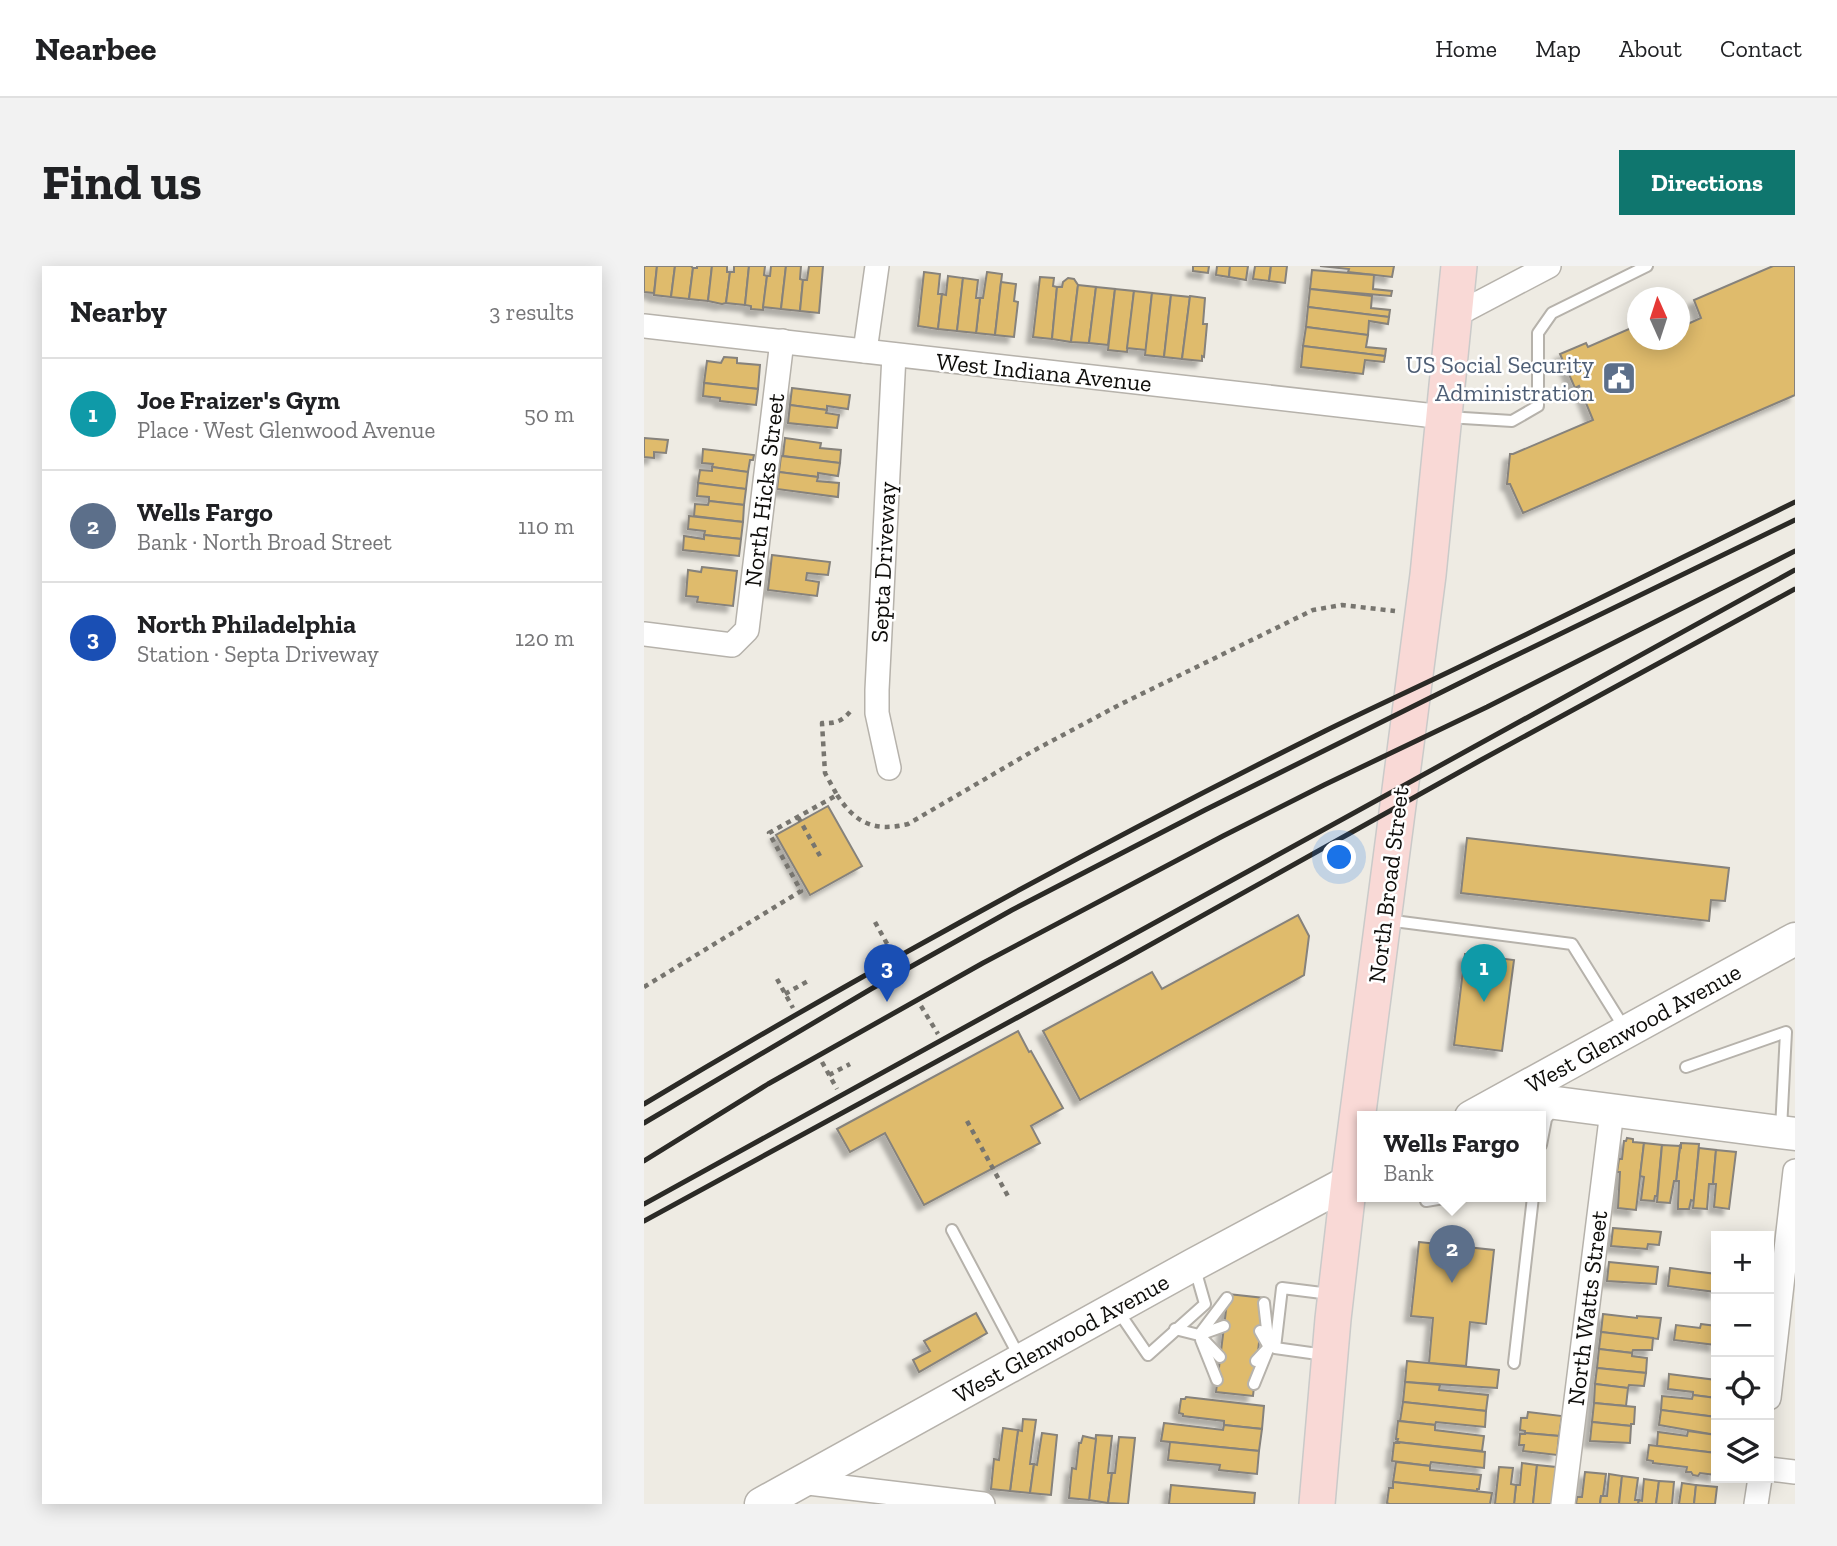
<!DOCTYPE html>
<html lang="en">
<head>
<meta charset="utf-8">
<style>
  body { margin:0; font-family:"Zilla Slab",serif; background:#f2f2f2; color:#202124 }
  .controls { position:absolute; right:21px; bottom:21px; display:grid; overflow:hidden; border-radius:0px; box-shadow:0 4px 18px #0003 }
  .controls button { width:63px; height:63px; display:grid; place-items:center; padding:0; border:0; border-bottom:2px solid #e0e0e0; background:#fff; color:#202124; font:35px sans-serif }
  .compass { position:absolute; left:983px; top:21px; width:63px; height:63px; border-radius:50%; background:#fff; box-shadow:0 4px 18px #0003; rotate:357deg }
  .you { position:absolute; left:696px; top:592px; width:24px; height:24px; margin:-18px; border:5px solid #fff; border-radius:50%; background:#1a73e8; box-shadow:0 0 0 10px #1a73e833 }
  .badge { display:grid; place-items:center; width:46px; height:46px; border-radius:50%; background:#0f766e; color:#fff; font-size:23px; font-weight:700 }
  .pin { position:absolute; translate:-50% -58px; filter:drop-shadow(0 2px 4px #0008) }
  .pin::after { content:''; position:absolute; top:37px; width:24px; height:21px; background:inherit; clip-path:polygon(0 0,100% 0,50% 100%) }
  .popup { position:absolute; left:713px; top:845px; width:189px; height:91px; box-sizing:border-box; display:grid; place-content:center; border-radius:0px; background:#fff; filter:drop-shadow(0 2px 5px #0005); font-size:23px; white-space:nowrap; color:#757577 }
  .popup b { font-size:26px; color:#202124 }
  .popup::after { content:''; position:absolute; left:50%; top:100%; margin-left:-14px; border:14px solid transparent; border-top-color:#fff }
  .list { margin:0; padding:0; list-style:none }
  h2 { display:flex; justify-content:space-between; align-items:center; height:91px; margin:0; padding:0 28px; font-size:30px }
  h2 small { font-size:23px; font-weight:400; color:#757577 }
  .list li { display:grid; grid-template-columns:46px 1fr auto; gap:21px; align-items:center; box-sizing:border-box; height:112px; padding:0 28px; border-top:2px solid #e0e0e0 }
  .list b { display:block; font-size:26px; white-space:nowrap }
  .list p { margin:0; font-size:23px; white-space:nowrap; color:#757577 }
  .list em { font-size:23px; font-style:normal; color:#757577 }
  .icon { flex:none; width:38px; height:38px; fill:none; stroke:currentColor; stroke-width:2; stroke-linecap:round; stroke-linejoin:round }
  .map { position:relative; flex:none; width:1151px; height:1238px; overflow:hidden; border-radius:0px }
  header { display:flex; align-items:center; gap:42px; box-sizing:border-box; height:98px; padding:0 35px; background:#fff; border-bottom:2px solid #e0e0e0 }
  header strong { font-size:33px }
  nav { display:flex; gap:38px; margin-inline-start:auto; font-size:24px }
  .intro { display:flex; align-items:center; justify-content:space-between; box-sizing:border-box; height:168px; padding:0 42px }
  h1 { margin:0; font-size:49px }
  .button { padding:18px 32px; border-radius:0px; background:#0f766e; color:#fff; font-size:24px; font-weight:700 }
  main { display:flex; gap:42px; padding:0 42px }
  aside { flex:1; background:#fff; border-radius:0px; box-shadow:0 4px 18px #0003 }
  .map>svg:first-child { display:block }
</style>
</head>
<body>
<header>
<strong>Nearbee</strong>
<nav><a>Home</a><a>Map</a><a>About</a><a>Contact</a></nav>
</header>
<div class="intro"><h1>Find us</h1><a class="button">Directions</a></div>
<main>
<aside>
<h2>Nearby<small>3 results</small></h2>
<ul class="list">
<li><span class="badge" style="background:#0f9aa8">1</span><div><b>Joe Fraizer's Gym</b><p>Place · West Glenwood Avenue</p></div><em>50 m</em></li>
<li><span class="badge" style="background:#5c6f8a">2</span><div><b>Wells Fargo</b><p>Bank · North Broad Street</p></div><em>110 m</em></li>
<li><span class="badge" style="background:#1a4fb4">3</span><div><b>North Philadelphia</b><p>Station · Septa Driveway</p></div><em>120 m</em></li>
</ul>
</aside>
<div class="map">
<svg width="1151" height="1238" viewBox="0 0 1151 1238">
  <defs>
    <filter id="shadow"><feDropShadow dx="-6" dy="6" stdDeviation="2" flood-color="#0004"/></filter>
  </defs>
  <rect width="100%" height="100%" fill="#eeebe3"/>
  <!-- building -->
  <g fill="#dfbb6c" stroke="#86827b" stroke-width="2" filter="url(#shadow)">
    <polygon points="0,0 13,0 10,27 0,26"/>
    <polygon points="13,0 31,0 27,31 10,29"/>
    <polygon points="31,0 47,0 49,2 45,33 27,31"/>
    <polygon points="53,0 68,0 64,35 45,33 49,2 53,2"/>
    <polygon points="68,0 83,0 83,6 86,6 82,37 78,38 64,35"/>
    <polygon points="90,0 105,0 101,39 82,37 86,6 90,6"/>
    <polygon points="105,0 121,0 120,9 123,10 119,44 107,43 107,40 101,39"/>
    <polygon points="127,0 142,0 137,43 119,41 123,10 126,10"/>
    <polygon points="142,0 157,0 156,13 159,14 156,45 137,43"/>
    <polygon points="165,0 179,0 175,47 156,45 159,14 163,14"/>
    <polygon points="549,0 565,0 564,7 549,5"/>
    <polygon points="573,0 586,0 585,11 572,9"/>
    <polygon points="586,0 604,0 602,14 585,11"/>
    <polygon points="611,0 627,0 625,15 609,13"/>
    <polygon points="627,0 643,0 641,17 625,15"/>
    <polygon points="676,0 750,0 748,11 704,6 705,3"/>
    <polygon points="1129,0 1151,0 1151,129 879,247 866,218 863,218 866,188 869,188 949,154 935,120 931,122 916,88 942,77 944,81 994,59 994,74 1036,74 1036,57 1037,61 1057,52 1050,34"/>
    <polygon points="668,4 730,9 729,23 748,25 747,30 666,23"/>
    <polygon points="280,6 296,8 294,28 298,28 294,63 274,60"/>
    <polygon points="343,6 358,8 351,69 332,67 336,32 339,32"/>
    <polygon points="304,10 319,12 313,65 294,63 298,28 302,29"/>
    <polygon points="396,11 410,12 409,20 413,21 408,73 389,71"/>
    <polygon points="319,12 334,14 332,32 336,32 332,67 313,65"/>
    <polygon points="424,12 430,13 434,19 427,76 408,73 413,21 418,21 419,16"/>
    <polygon points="357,16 372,18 370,35 374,36 370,71 351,69"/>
    <polygon points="434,19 452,21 445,77 427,76"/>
    <polygon points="452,21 471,23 464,79 445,77"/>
    <polygon points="471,23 490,25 483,86 464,84"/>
    <polygon points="666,23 728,30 727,42 746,44 745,51 664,41"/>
    <polygon points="490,25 508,27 502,84 483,82"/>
    <polygon points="508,27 527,29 520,91 501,89"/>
    <polygon points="527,29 546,31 538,93 520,91"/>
    <polygon points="546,30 561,32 559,58 563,58 560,91 558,90 558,95 538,93"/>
    <polygon points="664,41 745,51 744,58 725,55 724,69 662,61"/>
    <polygon points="662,61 724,69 722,81 742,83 741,90 659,80"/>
    <polygon points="659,80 741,90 740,96 721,94 719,108 657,101"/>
    <polygon points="80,91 93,92 93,97 116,99 114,123 60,117 63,95 77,97"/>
    <polygon points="60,117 114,123 112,139 76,135 76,132 59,130"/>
    <polygon points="148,122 206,129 204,143 183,140 183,144 146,139"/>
    <polygon points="146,139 183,144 182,147 195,149 193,162 144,157"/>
    <polygon points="0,172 24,174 22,187 10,186 10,192 0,191"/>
    <polygon points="141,172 177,177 176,182 197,184 196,197 139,190"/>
    <polygon points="59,183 110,189 109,194 106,194 104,206 68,201 69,198 58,197"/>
    <polygon points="137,190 196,197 194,210 174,207 174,211 135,206"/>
    <polygon points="68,201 104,206 102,223 54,217 56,204 68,205"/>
    <polygon points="135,206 174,211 173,215 195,217 194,231 133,223"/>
    <polygon points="54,217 102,223 100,239 65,235 65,231 53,230"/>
    <polygon points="65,235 100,239 99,256 50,250 51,238 64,239"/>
    <polygon points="45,250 99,256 97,273 60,269 61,265 44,263"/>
    <polygon points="60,269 97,273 95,290 39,284 40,270 60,273"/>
    <polygon points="128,289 186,296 184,309 163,307 162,314 175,316 173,330 124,324"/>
    <polygon points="58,301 93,305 89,340 53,336 54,331 42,330 44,304 57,306"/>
    <polygon points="184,540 218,600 166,629 132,569"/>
    <polygon points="823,572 1085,602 1081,635 1067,634 1065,655 817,627"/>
    <polygon points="654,649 665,670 660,709 436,834 399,765 508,706 518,723"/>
    <polygon points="821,688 870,694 858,785 810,779"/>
    <polygon points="374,765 385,786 387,785 419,842 387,860 396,877 280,939 241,867 206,886 193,863"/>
    <polygon points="983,872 989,873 989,876 1000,877 992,944 974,942 976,906 973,906 975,893 978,893 980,875 982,875"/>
    <polygon points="1000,877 1018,879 1013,930 1011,930 1010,935 997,934 1000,911 996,910"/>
    <polygon points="1037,877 1055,878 1050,935 1047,934 1045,943 1034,943 1034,938 1035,915 1032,915 1036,880 1037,881"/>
    <polygon points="1018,879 1036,880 1032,915 1030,915 1026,937 1013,936"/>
    <polygon points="1055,882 1072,884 1069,918 1065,918 1063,943 1049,942"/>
    <polygon points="1072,884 1092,886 1085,943 1070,941 1072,918 1069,918"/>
    <polygon points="969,962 1017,966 1015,979 1004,978 1003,983 967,980"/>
    <polygon points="775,976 850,984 842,1058 826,1056 822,1100 785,1097 789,1052 767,1050"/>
    <polygon points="965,996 1014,1001 1012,1018 963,1015"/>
    <polygon points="1026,1002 1072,1008 1072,1026 1024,1020"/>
    <polygon points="584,1028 620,1032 609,1130 572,1126"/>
    <polygon points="332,1047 343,1067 275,1106 269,1094 286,1085 280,1075"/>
    <polygon points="959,1048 993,1052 993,1050 1017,1052 1014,1073 957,1066"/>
    <polygon points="1057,1058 1072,1060 1072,1079 1030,1074 1032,1059 1056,1062"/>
    <polygon points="957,1066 1009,1072 1008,1084 989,1084 988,1087 955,1083"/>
    <polygon points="955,1083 988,1087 988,1090 1003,1092 1002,1107 953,1102"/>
    <polygon points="763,1095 855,1104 853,1122 761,1116"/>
    <polygon points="953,1102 1002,1107 1000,1120 985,1119 984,1122 951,1118"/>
    <polygon points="1025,1108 1072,1114 1072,1132 1049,1129 1049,1126 1024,1123"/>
    <polygon points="761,1116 796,1119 795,1124 844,1129 842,1145 759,1136"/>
    <polygon points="951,1118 984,1122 982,1140 950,1137"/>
    <polygon points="1049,1129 1072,1132 1072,1151 1017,1144 1018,1130 1048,1133"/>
    <polygon points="542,1131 620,1140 618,1163 580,1159 580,1155 539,1150 539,1148 535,1147 537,1133 541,1133"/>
    <polygon points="759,1136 842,1145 841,1161 792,1156 791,1159 756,1155"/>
    <polygon points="950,1137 991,1141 990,1158 987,1158 987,1160 948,1156"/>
    <polygon points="1017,1144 1072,1151 1072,1169 1015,1159"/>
    <polygon points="884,1146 918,1150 915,1170 881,1167 881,1165 876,1164 877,1152 883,1152"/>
    <polygon points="379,1153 392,1154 386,1198 390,1198 386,1227 366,1225 374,1164 378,1165"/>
    <polygon points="754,1155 791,1159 791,1164 840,1170 838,1185 753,1176 754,1173 752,1173"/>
    <polygon points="948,1156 987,1160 986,1177 946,1175"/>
    <polygon points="520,1157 579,1164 580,1159 618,1163 615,1185 517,1175"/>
    <polygon points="359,1162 374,1164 366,1225 347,1223 350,1193 355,1194"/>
    <polygon points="1044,1165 1072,1169 1072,1187 1013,1180 1014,1166 1043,1170"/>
    <polygon points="398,1167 413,1169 407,1229 386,1227 390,1198 393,1199"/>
    <polygon points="881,1167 915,1170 913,1189 879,1185 880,1179 875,1179 876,1168 881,1168"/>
    <polygon points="452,1169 468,1170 464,1207 468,1207 464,1237 445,1234"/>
    <polygon points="439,1170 452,1173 445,1234 425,1232 428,1202 432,1203 435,1177 437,1177"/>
    <polygon points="475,1171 491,1172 484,1238 464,1237 468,1207 471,1207"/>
    <polygon points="526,1176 615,1185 613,1208 575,1204 576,1199 524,1194"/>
    <polygon points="753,1176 841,1186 840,1202 787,1196 786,1200 748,1195 750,1177 754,1177"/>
    <polygon points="1005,1179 1072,1187 1072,1209 1056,1207 1054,1210 1049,1209 1047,1206 1042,1206 1043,1201 1009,1197 1009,1195 1003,1194"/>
    <polygon points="752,1196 786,1200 786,1204 837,1209 835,1223 833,1223 833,1225 749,1216"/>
    <polygon points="878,1197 893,1199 889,1238 870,1238 872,1219 876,1219"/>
    <polygon points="893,1199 912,1201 912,1238 889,1238"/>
    <polygon points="855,1201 869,1202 867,1218 872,1219 870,1238 851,1238"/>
    <polygon points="941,1206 962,1208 959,1230 957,1230 956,1238 932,1238 933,1231 938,1231"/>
    <polygon points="965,1208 978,1210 975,1238 956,1238 957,1230 963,1230"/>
    <polygon points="978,1210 994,1212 991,1234 995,1234 994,1238 975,1238"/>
    <polygon points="1000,1213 1015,1215 1012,1238 994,1238 995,1234 998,1235"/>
    <polygon points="1015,1215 1030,1216 1028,1238 1012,1238"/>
    <polygon points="749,1216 848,1227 846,1238 745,1238 743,1237 745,1222 749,1222"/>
    <polygon points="1038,1217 1052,1219 1050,1238 1035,1238"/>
    <polygon points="527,1219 611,1227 610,1238 525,1238"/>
    <polygon points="1052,1219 1073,1221 1071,1238 1050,1238"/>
  </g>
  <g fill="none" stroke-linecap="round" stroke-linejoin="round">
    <!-- lane casing -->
    <g stroke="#b6b2ab" stroke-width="14">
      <g id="lane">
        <polyline points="803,151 868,155 894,140 894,67 908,47 1003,0"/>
        <polyline points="742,654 928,678 981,763"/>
        <polyline points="1042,801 1142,766 1137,863"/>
        <polyline points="897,879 902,853 910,842"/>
        <polyline points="782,935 806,931"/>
        <polyline points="308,964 376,1092"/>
        <polyline points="474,1045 504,1089 561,1038 551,1003"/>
        <polyline points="531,1063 555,1069 583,1032"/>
        <polyline points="616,1065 625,1081 620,1037"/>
        <polyline points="557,1074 573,1114"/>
        <polyline points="681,1089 631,1082 638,1022 686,1028"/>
        <polyline points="576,1091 555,1069 580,1060"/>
        <polyline points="870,1097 889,931"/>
        <polyline points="610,1118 625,1081 612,1095"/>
      </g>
    </g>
    <!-- street casing -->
    <g stroke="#b6b2ab" stroke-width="26">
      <g id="street">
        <polyline points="810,50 905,0"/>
        <polyline points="0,60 800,151"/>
        <polyline points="221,85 233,0"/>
        <polyline points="0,368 88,379 103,364 138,75"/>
        <polyline points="245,502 233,447 233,424 250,89"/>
        <polyline points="1125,1132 1151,905"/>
        <polyline points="1125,1203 1151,1206"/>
        <polyline points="156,1216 339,1238"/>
        <polyline points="919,1238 968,845"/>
        <polyline points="1112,1238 1116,1212"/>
      </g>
    </g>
    <!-- secondary casing -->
    <g stroke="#b6b2ab" stroke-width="35">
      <g id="secondary">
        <polyline points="865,831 1151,868"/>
        <polyline points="827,851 1151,673"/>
        <polyline points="117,1238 549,999 719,908"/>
      </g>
    </g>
    <!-- primary casing -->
    <g stroke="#cacac9" stroke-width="38">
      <polyline id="primary" points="673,1238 689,1053 705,915 784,309 815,0"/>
    </g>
    <!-- path -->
    <g stroke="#77756f" stroke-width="4.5" stroke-dasharray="5 5" stroke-linecap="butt">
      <path d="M193 529C212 558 231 566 264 558L389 485 475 439 669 344 698 339 751 345"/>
      <polyline points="154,551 176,590"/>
      <polyline points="231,656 247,685"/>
      <polyline points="133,713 149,742"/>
      <path d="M0 721 157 625 125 567 193 529 181 507 178 457C193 458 200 454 209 442"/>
      <polyline points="141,728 164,715"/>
      <polyline points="277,740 294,768"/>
      <polyline points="178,796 193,823"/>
      <polyline points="185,809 206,798"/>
      <polyline points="323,855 365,932"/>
    </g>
    <!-- lane -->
    <use href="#lane" stroke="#fff" stroke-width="10"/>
    <!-- street -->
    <use href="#street" stroke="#fff" stroke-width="23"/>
    <!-- secondary -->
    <use href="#secondary" stroke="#fff" stroke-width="32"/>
    <!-- primary -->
    <use href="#primary" stroke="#f9d9d6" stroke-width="35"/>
    <!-- rail -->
    <g stroke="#2b2a26" stroke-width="5">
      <path d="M0 838C222 705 450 580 681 465 738 437 796 411 852 383 952 335 1051 285 1151 236"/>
      <polyline points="0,857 227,723 368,644 561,544 848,401 1151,254"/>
      <polyline points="0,895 124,818 339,697 579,570 680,519 843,441 1151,285"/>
      <polyline points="0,938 1151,304"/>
      <polyline points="0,955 479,694 837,494 1151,323"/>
    </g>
  </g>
  <!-- icons -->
  <defs>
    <g id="civic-square" transform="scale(1.75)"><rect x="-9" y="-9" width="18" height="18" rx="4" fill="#5c6f8a" stroke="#fff"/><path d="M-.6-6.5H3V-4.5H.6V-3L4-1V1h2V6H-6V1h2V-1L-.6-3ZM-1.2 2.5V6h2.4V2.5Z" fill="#fff"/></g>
  </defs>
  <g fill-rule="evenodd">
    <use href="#civic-square" x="975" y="112"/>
  </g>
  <g text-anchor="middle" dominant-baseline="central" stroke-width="5" stroke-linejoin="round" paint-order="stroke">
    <!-- service labels -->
    <g font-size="24" fill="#4e5e75" stroke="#fff" text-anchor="end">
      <text x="950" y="98">US Social Security<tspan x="950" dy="28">Administration</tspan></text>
    </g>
    <!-- street labels -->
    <g font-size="24" fill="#0e0d0a" stroke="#fff">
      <text transform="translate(400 106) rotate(6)">West Indiana Avenue</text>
      <text transform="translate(120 224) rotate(-83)">North Hicks Street</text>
      <text transform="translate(239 296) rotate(-87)">Septa Driveway</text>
      <text transform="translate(744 619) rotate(-83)">North Broad Street</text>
      <text transform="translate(989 762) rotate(-29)">West Glenwood Avenue</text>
      <text transform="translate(943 1042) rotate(-83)">North Watts Street</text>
      <text transform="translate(417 1072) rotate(-29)">West Glenwood Avenue</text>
    </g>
  </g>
</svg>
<div class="controls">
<button>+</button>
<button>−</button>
<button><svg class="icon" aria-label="locate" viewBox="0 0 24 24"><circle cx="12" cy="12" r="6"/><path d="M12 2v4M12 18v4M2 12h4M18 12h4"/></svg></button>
<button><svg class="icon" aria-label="layers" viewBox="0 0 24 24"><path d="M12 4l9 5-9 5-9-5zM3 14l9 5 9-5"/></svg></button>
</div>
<svg class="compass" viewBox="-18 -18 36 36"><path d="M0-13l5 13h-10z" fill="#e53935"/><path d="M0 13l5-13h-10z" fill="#757577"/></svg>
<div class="you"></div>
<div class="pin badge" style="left:840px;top:736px;background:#0f9aa8">1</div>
<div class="pin badge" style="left:808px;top:1017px;background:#5c6f8a">2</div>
<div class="popup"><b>Wells Fargo</b>Bank</div>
<div class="pin badge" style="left:243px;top:736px;background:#1a4fb4">3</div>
</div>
</main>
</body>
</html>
